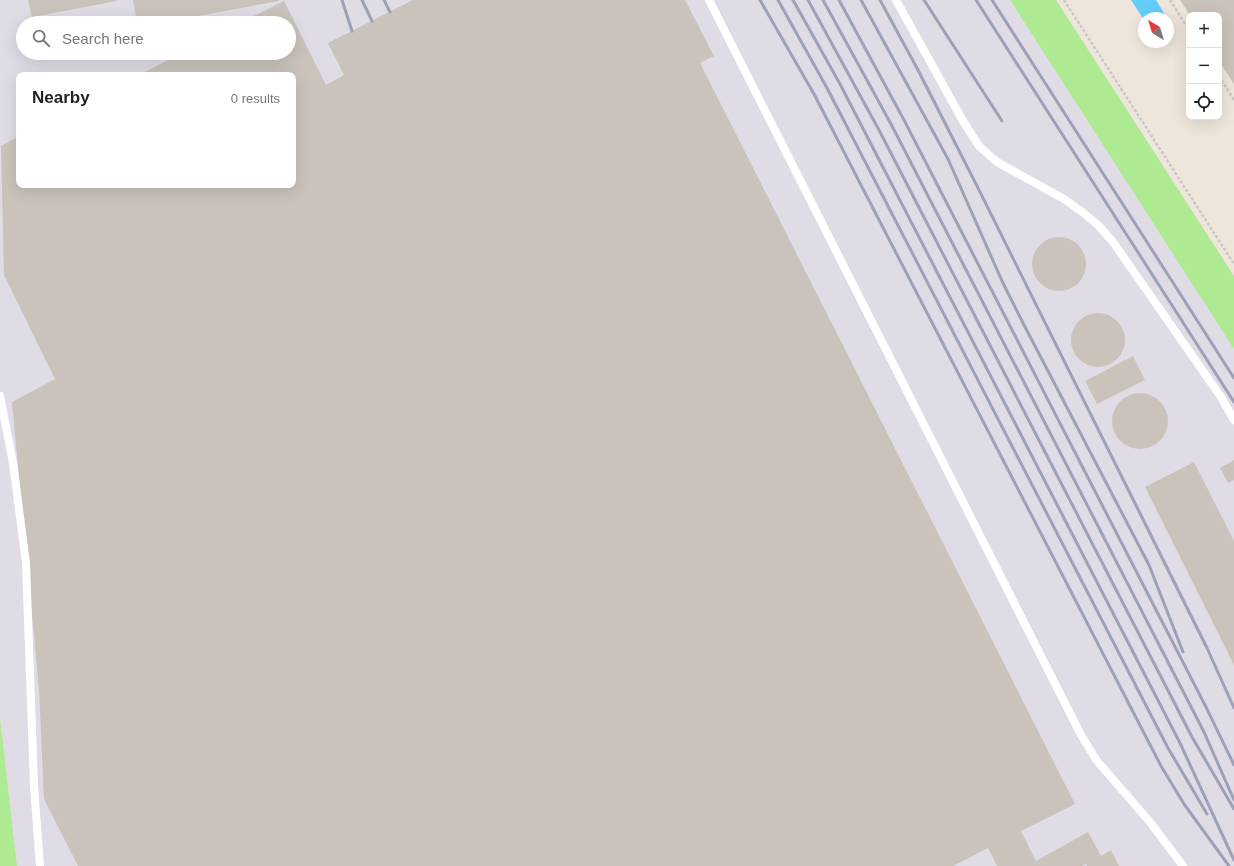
<!DOCTYPE html>
<html lang="en">
<head>
<meta charset="utf-8">
<style>
  body { margin:0; font-family:Helvetica,sans-serif; background:#f2f2f2; color:#222 }
  .controls { position:absolute; right:12px; top:12px; display:grid; overflow:hidden; border-radius:8px; box-shadow:0 4px 16px #0002 }
  .controls button { width:36px; height:36px; display:grid; place-items:center; padding:0; border:0; border-bottom:1px solid #e0e0e0; background:#fff; color:#222; font:20px sans-serif }
  .compass { position:absolute; left:1138px; top:12px; width:36px; height:36px; border-radius:50%; background:#fff; box-shadow:0 4px 16px #0002; rotate:322deg }
  .list { margin:0; padding:0; list-style:none }
  h2 { display:flex; justify-content:space-between; align-items:center; height:52px; margin:0; padding:0 16px; font-size:17px }
  h2 small { font-size:13px; font-weight:400; color:#767676 }
  .icon { flex:none; width:22px; height:22px; fill:none; stroke:currentColor; stroke-width:2; stroke-linecap:round; stroke-linejoin:round }
  .map { position:relative; flex:none; width:1234px; height:866px; overflow:hidden }
  .search { position:absolute; background:#fff; box-shadow:0 4px 16px #0002; left:16px; top:16px; width:280px; height:44px; display:flex; align-items:center; gap:10px; box-sizing:border-box; padding:0 14px; border-radius:22px; color:#767676; font-size:15px }
  .panel { position:absolute; background:#fff; box-shadow:0 4px 16px #0002; left:16px; top:72px; width:280px; height:116px; border-radius:8px }
  .map>svg:first-child { display:block }
</style>
</head>
<body>
<div class="map">
<svg width="1234" height="866" viewBox="0 0 1234 866">
  <rect width="100%" height="100%" fill="#eee6db"/>
  <!-- industrial -->
  <path fill="#dfdce5" fill-rule="evenodd" d="M0 0H1056L1234 276V866H17L0 718ZM23 23H289V53H23ZM19 75H293V185H19Z"/>
  <!-- green -->
  <g fill="#adea92">
    <polygon points="1010,0 1056,0 1234,276 1234,349"/>
    <polygon points="0,718 17,866 0,866"/>
  </g>
  <!-- water -->
  <polygon fill="#64cefa" points="1131,0 1156,0 1167,18 1144,18 1144,20"/>
  <!-- building -->
  <g fill="#c9c3bb">
    <polygon points="28,0 117,0 117,1 32,17"/>
    <polygon points="133,0 279,0 279,1 160,23 137,23"/>
    <polygon points="413,0 685,0 714,56 700,63 1075,804 1021,831 1036,861 1088,832 1101,856 1111,850 1119,866 1087,866 1086,864 1082,866 997,866 988,848 953,866 78,866 44,799 39,689 12,402 55,379 4,275 1,146 19,136 19,185 293,185 293,75 139,75 182,53 289,53 289,23 240,23 284,1 326,85 344,75 328,43"/>
    <polygon points="1180,0 1234,0 1234,84 1219,61 1219,15 1190,15"/>
    <circle cx="1059" cy="264" r="27"/>
    <circle cx="1098" cy="340" r="27"/>
    <polygon points="1133,356 1145,380 1097,404 1085,381"/>
    <circle cx="1140" cy="421" r="28"/>
    <polygon points="1234,460 1234,480 1228,483 1220,468"/>
    <polygon points="1194,462 1234,541 1234,665 1145,487"/>
  </g>
  <g fill="none" stroke-linecap="round" stroke-linejoin="round">
    <!-- path -->
    <g stroke="#c8c8c8" stroke-width="2.5" stroke-dasharray="3 2" stroke-linecap="butt">
      <polyline points="1064,0 1234,264"/>
      <polyline points="1170,0 1189,30"/>
      <polyline points="1219,76 1234,100"/>
    </g>
    <!-- service -->
    <g stroke="#fff" stroke-width="8">
      <polyline points="709,0 1081,735 1097,761 1150,822 1183,866"/>
      <polyline points="896,0 963,121 979,146 997,162 1064,199 1081,211 1098,225 1113,242 1221,397 1234,420"/>
      <polyline points="0,396 13,463 26,563 34,786 40,866"/>
    </g>
    <!-- rail -->
    <g stroke="#9da0b7" stroke-width="3">
      <polyline points="342,0 352,31"/>
      <polyline points="362,0 372,21"/>
      <polyline points="384,0 390,12"/>
      <polyline points="760,0 814,94 1161,766 1184,804 1229,866"/>
      <polyline points="778,0 827,88 1168,748 1207,814"/>
      <polyline points="793,0 840,84 1180,743 1234,860"/>
      <polyline points="808,0 879,130 1192,737 1234,809"/>
      <polyline points="823,0 891,124 1204,732 1234,800"/>
      <polyline points="839,0 904,120 1206,707 1234,765"/>
      <polyline points="861,0 948,159 1002,281 1023,323 1149,565 1183,652"/>
      <polyline points="880,0 918,70 979,190 1207,648 1234,708"/>
      <polyline points="924,0 1002,121"/>
      <polyline points="976,0 1234,402"/>
      <polyline points="992,0 1234,378"/>
    </g>
  </g>
</svg>
<div class="controls">
<button>+</button>
<button>−</button>
<button><svg class="icon" aria-label="locate" viewBox="0 0 24 24"><circle cx="12" cy="12" r="6"/><path d="M12 2v4M12 18v4M2 12h4M18 12h4"/></svg></button>
</div>
<svg class="compass" viewBox="-18 -18 36 36"><path d="M0-13l5 13h-10z" fill="#e53935"/><path d="M0 13l5-13h-10z" fill="#767676"/></svg>
<div class="search"><svg class="icon" aria-label="search" viewBox="0 0 24 24"><circle cx="10" cy="10" r="6"/><path d="M15 15l6 6"/></svg>Search here</div>
<section class="panel">
<h2>Nearby<small>0 results</small></h2>
<ul class="list">
</ul>
</section>
</div>
</body>
</html>
